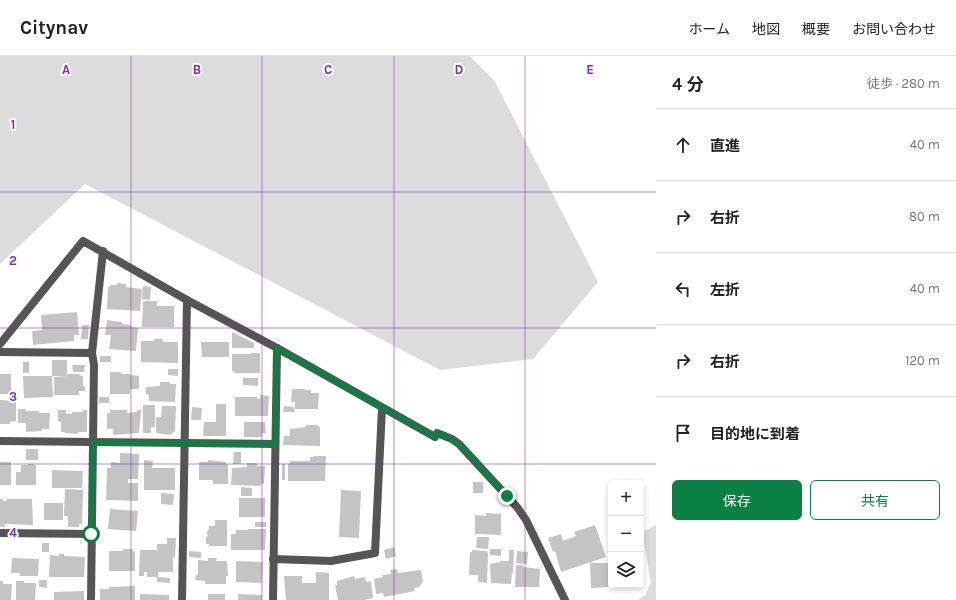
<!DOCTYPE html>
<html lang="ja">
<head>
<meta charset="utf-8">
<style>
  body { margin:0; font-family:Karla,"Noto Sans JP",sans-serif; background:#f2f2f2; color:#222 }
  .controls { position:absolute; right:12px; bottom:12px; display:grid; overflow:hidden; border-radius:6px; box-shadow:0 2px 6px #0003 }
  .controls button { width:36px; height:36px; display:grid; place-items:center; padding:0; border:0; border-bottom:1px solid #e0e0e0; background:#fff; color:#222; font:20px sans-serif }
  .stop { position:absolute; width:12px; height:12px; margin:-9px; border:3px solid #0b8043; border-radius:50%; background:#fff }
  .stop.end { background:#0b8043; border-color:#fff; box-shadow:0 1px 4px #0008 }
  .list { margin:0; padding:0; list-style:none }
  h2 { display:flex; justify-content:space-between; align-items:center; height:52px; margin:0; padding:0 16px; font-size:17px }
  h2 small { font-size:13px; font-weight:400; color:#767676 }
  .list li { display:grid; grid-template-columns:26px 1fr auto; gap:12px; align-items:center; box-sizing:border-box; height:72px; padding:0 16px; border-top:1px solid #e0e0e0 }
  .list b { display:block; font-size:15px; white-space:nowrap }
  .list em { font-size:13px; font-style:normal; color:#767676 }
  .actions { display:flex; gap:8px; padding:12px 16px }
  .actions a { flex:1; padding:9px 0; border:1px solid #0b8043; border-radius:6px; text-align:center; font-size:14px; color:#0b8043 }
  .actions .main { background:#0b8043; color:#fff }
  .icon { flex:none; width:22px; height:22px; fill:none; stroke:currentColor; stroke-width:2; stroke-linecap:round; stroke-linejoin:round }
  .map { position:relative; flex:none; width:656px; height:544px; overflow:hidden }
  header { display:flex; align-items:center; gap:24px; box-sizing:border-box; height:56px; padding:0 20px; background:#fff; border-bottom:1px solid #e0e0e0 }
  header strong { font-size:19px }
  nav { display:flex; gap:22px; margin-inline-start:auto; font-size:14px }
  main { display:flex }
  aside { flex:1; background:#fff }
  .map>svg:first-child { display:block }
</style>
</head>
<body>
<header>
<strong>Citynav</strong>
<nav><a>ホーム</a><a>地図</a><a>概要</a><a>お問い合わせ</a></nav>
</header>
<main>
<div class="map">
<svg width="656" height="544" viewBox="0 0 656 544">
  <rect width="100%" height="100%" fill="#fff"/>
  <!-- green -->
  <g fill="#dcdcdc">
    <polygon points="0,0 470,0 494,24 598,226 533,303 440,314 85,128 0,208"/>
    <polygon points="656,469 656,544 638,544 646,538 651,526 642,476"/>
  </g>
  <!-- building -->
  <g fill="#c4c4c4">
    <polygon points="117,227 126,228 126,231 142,233 140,255 107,253 108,231 110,231 110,229 117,229"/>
    <polygon points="143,230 151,231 150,244 142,243"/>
    <polygon points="143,245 157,245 157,250 174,250 174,271 142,271"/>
    <polygon points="77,256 79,279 74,279 74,285 33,289 32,275 42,274 41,259"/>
    <polygon points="107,264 122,266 122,268 131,269 131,271 138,272 136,295 109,293 111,279 105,279"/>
    <polygon points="82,269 89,269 88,283 81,283"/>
    <polygon points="232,276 254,287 254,292 232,292"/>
    <polygon points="154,283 163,283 163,286 178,286 178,307 141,306 141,285 154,285"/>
    <polygon points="201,286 229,286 229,301 202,301"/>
    <polygon points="251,297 260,297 260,317 234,317 234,315 232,315 232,298 251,298"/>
    <rect x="100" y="300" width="11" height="6"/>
    <polygon points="52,304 67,304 67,318 79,318 79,319 83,320 83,330 85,330 85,335 79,335 79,339 54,339 54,321 67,320 52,320"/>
    <rect x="23" y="306" width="6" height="11"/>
    <polygon points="72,309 85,309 84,316 73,316"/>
    <polygon points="168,313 178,313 178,320 168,319"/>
    <polygon points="110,316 121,316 121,318 130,318 130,319 139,320 139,333 130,333 130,338 110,338"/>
    <rect x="0" y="318" width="11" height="20"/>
    <polygon points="23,320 52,320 53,341 24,342"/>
    <polygon points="243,322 258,322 258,330 243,329"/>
    <polygon points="160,326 170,326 170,328 176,328 175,346 149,345 149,339 146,338 146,331 160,330"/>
    <polygon points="292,333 305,333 305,334 311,334 311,337 319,337 318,353 295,353 295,346 291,346"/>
    <polygon points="260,339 269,340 268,360 235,360 235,341 257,341 257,343 260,343"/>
    <rect x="99" y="341" width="10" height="6"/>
    <polygon points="0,344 16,345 16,365 10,366 10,368 0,368"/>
    <polygon points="216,348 226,348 226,380 203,380 204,366 216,366"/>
    <polygon points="143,349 155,349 155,371 151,371 151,377 143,377"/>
    <polygon points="162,350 176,350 175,375 170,379 156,377 156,361 161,361"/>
    <polygon points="284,350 294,351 294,356 283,356"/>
    <polygon points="192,351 202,352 201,364 191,364"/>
    <polygon points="18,353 26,353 26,355 39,355 39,357 50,357 49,373 42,373 42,375 26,376 26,367 18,367"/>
    <polygon points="58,354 66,354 66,358 72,358 72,356 83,356 83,354 87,354 87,376 78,376 78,378 65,377 65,376 61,376 61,366 58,365"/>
    <polygon points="110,354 127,354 127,357 137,356 137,354 141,354 139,377 113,379 113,373 107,373 107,357 110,357"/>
    <polygon points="244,366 265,366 266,377 262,377 262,381 244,381"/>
    <polygon points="306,369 318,369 318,371 320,371 320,390 283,389 284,380 290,380 290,373 306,371"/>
    <rect x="26" y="393" width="12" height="11"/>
    <polygon points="234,396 241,396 241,408 233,408"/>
    <polygon points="120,397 139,398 138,423 128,423 128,427 138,427 138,445 106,444 107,412 111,412 111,406 120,407"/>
    <polygon points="314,400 326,400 325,425 288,425 288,408 290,408 290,405 310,405 310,401 314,401"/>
    <polygon points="144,404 153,405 152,412 175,412 175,434 144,434"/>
    <polygon points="208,404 226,406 226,408 228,408 228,428 213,428 213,424 199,424 199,406 208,406"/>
    <rect x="0" y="406" width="11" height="23"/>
    <polygon points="247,407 257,407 257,410 265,410 264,428 261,427 261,430 231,429 232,412 247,411"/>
    <polygon points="28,408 34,408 34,409 36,409 36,429 16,429 16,416 21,416 21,409 28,409"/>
    <rect x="282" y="408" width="3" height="16"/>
    <polygon points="52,414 83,415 82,432 52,432"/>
    <rect x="473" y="426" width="10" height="11"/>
    <polygon points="241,431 252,432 252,440 241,440"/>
    <polygon points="65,433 83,434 82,468 79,468 79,471 68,471 68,460 64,460"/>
    <polygon points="341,434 361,435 359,482 339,481"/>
    <polygon points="161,437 174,438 173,449 161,448"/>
    <rect x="239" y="442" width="26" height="19"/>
    <polygon points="0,443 3,443 3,445 7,445 7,443 32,443 33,469 5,468 5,471 0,471"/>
    <rect x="44" y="447" width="19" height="17"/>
    <polygon points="110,453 138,455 136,475 108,473"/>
    <polygon points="486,457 501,458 501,479 475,478 475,459 486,460"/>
    <polygon points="215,464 227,464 227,490 209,490 209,488 206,488 206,481 209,480 207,478 207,475 209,473 209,470 215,470"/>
    <rect x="255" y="466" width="11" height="5"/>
    <polygon points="595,469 606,501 561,516 555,495 553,496 548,482 561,478 563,485 576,480 574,476"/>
    <polygon points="248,473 266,473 265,494 231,494 231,478 236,478 236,474 248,474"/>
    <polygon points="477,481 489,481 488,493 476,492"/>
    <polygon points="167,482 176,482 175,502 173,501 173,516 158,516 158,521 170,522 170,527 157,526 157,521 147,521 147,516 144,516 144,520 139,520 140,494 157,494 157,488 167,488"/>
    <rect x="42" y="487" width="7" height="9"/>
    <polygon points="394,491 396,500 386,503 384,494"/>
    <polygon points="123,493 133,493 133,496 135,495 135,515 109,515 109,495 123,495"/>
    <polygon points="490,493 501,493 501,500 490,499"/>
    <polygon points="472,494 487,495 487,496 488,497 487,527 478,526 478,519 469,519 470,496 472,496"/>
    <polygon points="509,494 514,494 513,517 512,517 511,528 491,527 490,508 500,506 500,505 509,505"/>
    <polygon points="189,495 201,496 201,502 189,501"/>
    <polygon points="517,495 528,496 527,508 516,507"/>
    <polygon points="59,498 64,498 64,500 85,501 84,521 49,521 50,499 58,500"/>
    <polygon points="12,502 39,503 38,520 20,520 20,517 11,517"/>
    <polygon points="208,502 217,502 216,505 227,505 228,520 226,520 226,528 205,528 205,525 195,524 196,519 198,519 198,504 208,505"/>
    <polygon points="236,505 263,506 262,527 236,526"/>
    <polygon points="590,507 608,507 608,510 610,510 611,519 608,519 608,531 591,532"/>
    <polygon points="516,509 523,509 523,511 540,513 539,531 515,531"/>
    <polygon points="397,513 398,517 421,514 423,526 419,531 414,532 415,535 384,541 383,537 376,538 374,523 383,521 382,519 391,518 390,514"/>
    <polygon points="316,516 329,517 329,544 286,544 284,520 302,520 302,527 316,527"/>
    <polygon points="354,520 355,523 365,521 366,526 371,525 373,542 364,544 338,544 335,529 337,529 337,525"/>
    <polygon points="39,524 47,524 47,532 39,531"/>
    <polygon points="0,525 3,525 3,528 12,528 11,544 0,544"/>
    <polygon points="16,525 24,525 24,527 36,527 35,544 16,544"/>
    <polygon points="135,530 135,544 100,544 100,533 109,533 109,531"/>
    <polygon points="84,535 84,544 54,544 54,536"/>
    <polygon points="140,538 169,539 169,544 140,544"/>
    <rect x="208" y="538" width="17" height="6"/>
    <polygon points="238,538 262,539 262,544 238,544"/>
  </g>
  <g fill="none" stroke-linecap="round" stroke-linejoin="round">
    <!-- minor -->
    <g stroke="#555" stroke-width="8">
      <polyline points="0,288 83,185 187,244 277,292 435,381 437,377 452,383 459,388 517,451 526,464 565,544"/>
      <polyline points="0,296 92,297"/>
      <polyline points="0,385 275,388"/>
      <polyline points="0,477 91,478"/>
      <polyline points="273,503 331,505 375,497 382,352"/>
      <polyline points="91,544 94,309 92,297 103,195"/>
      <polyline points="182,544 187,244"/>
      <polyline points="273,544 277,292"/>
    </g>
  </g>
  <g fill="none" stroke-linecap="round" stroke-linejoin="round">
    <!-- route -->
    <path stroke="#0b8043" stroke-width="5" d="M91 478 93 387 275 388 276 292 435 381 437 377C457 385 462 391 477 406L478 410 507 440"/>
  </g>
  <!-- grid -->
  <path fill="none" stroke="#7b2cbf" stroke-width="1" stroke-opacity="0.55" d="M131 0V544M262 0V544M394 0V544M525 0V544M0 136H656M0 272H656M0 408H656"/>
  <g font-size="13" text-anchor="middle" font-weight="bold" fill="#7b2cbf" stroke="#fff" stroke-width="4" stroke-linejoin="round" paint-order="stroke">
    <text x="66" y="18">A</text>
    <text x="197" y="18">B</text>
    <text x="328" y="18">C</text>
    <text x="459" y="18">D</text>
    <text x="590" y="18">E</text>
    <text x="13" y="73">1</text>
    <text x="13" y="209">2</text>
    <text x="13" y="345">3</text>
    <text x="13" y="481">4</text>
  </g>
</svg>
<div class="controls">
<button>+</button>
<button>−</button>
<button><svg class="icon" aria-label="layers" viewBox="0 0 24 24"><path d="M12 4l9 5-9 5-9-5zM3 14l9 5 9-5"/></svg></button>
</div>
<div class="stop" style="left:91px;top:478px"></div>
<div class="stop end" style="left:507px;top:440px"></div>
</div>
<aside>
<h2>4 分<small>徒歩 · 280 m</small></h2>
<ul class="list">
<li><svg class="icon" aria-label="ahead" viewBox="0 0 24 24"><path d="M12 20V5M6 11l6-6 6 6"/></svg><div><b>直進</b></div><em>40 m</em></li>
<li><svg class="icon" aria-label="right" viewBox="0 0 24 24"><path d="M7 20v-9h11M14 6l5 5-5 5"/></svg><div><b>右折</b></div><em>80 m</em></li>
<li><svg class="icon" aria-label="left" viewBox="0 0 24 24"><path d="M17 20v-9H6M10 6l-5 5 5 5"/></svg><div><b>左折</b></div><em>40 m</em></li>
<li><svg class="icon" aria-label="right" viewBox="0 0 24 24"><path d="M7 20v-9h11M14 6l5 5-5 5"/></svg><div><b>右折</b></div><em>120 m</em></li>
<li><svg class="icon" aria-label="arrive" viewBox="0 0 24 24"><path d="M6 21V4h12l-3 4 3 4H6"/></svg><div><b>目的地に到着</b></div></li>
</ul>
<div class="actions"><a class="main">保存</a><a>共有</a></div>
</aside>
</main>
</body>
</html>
